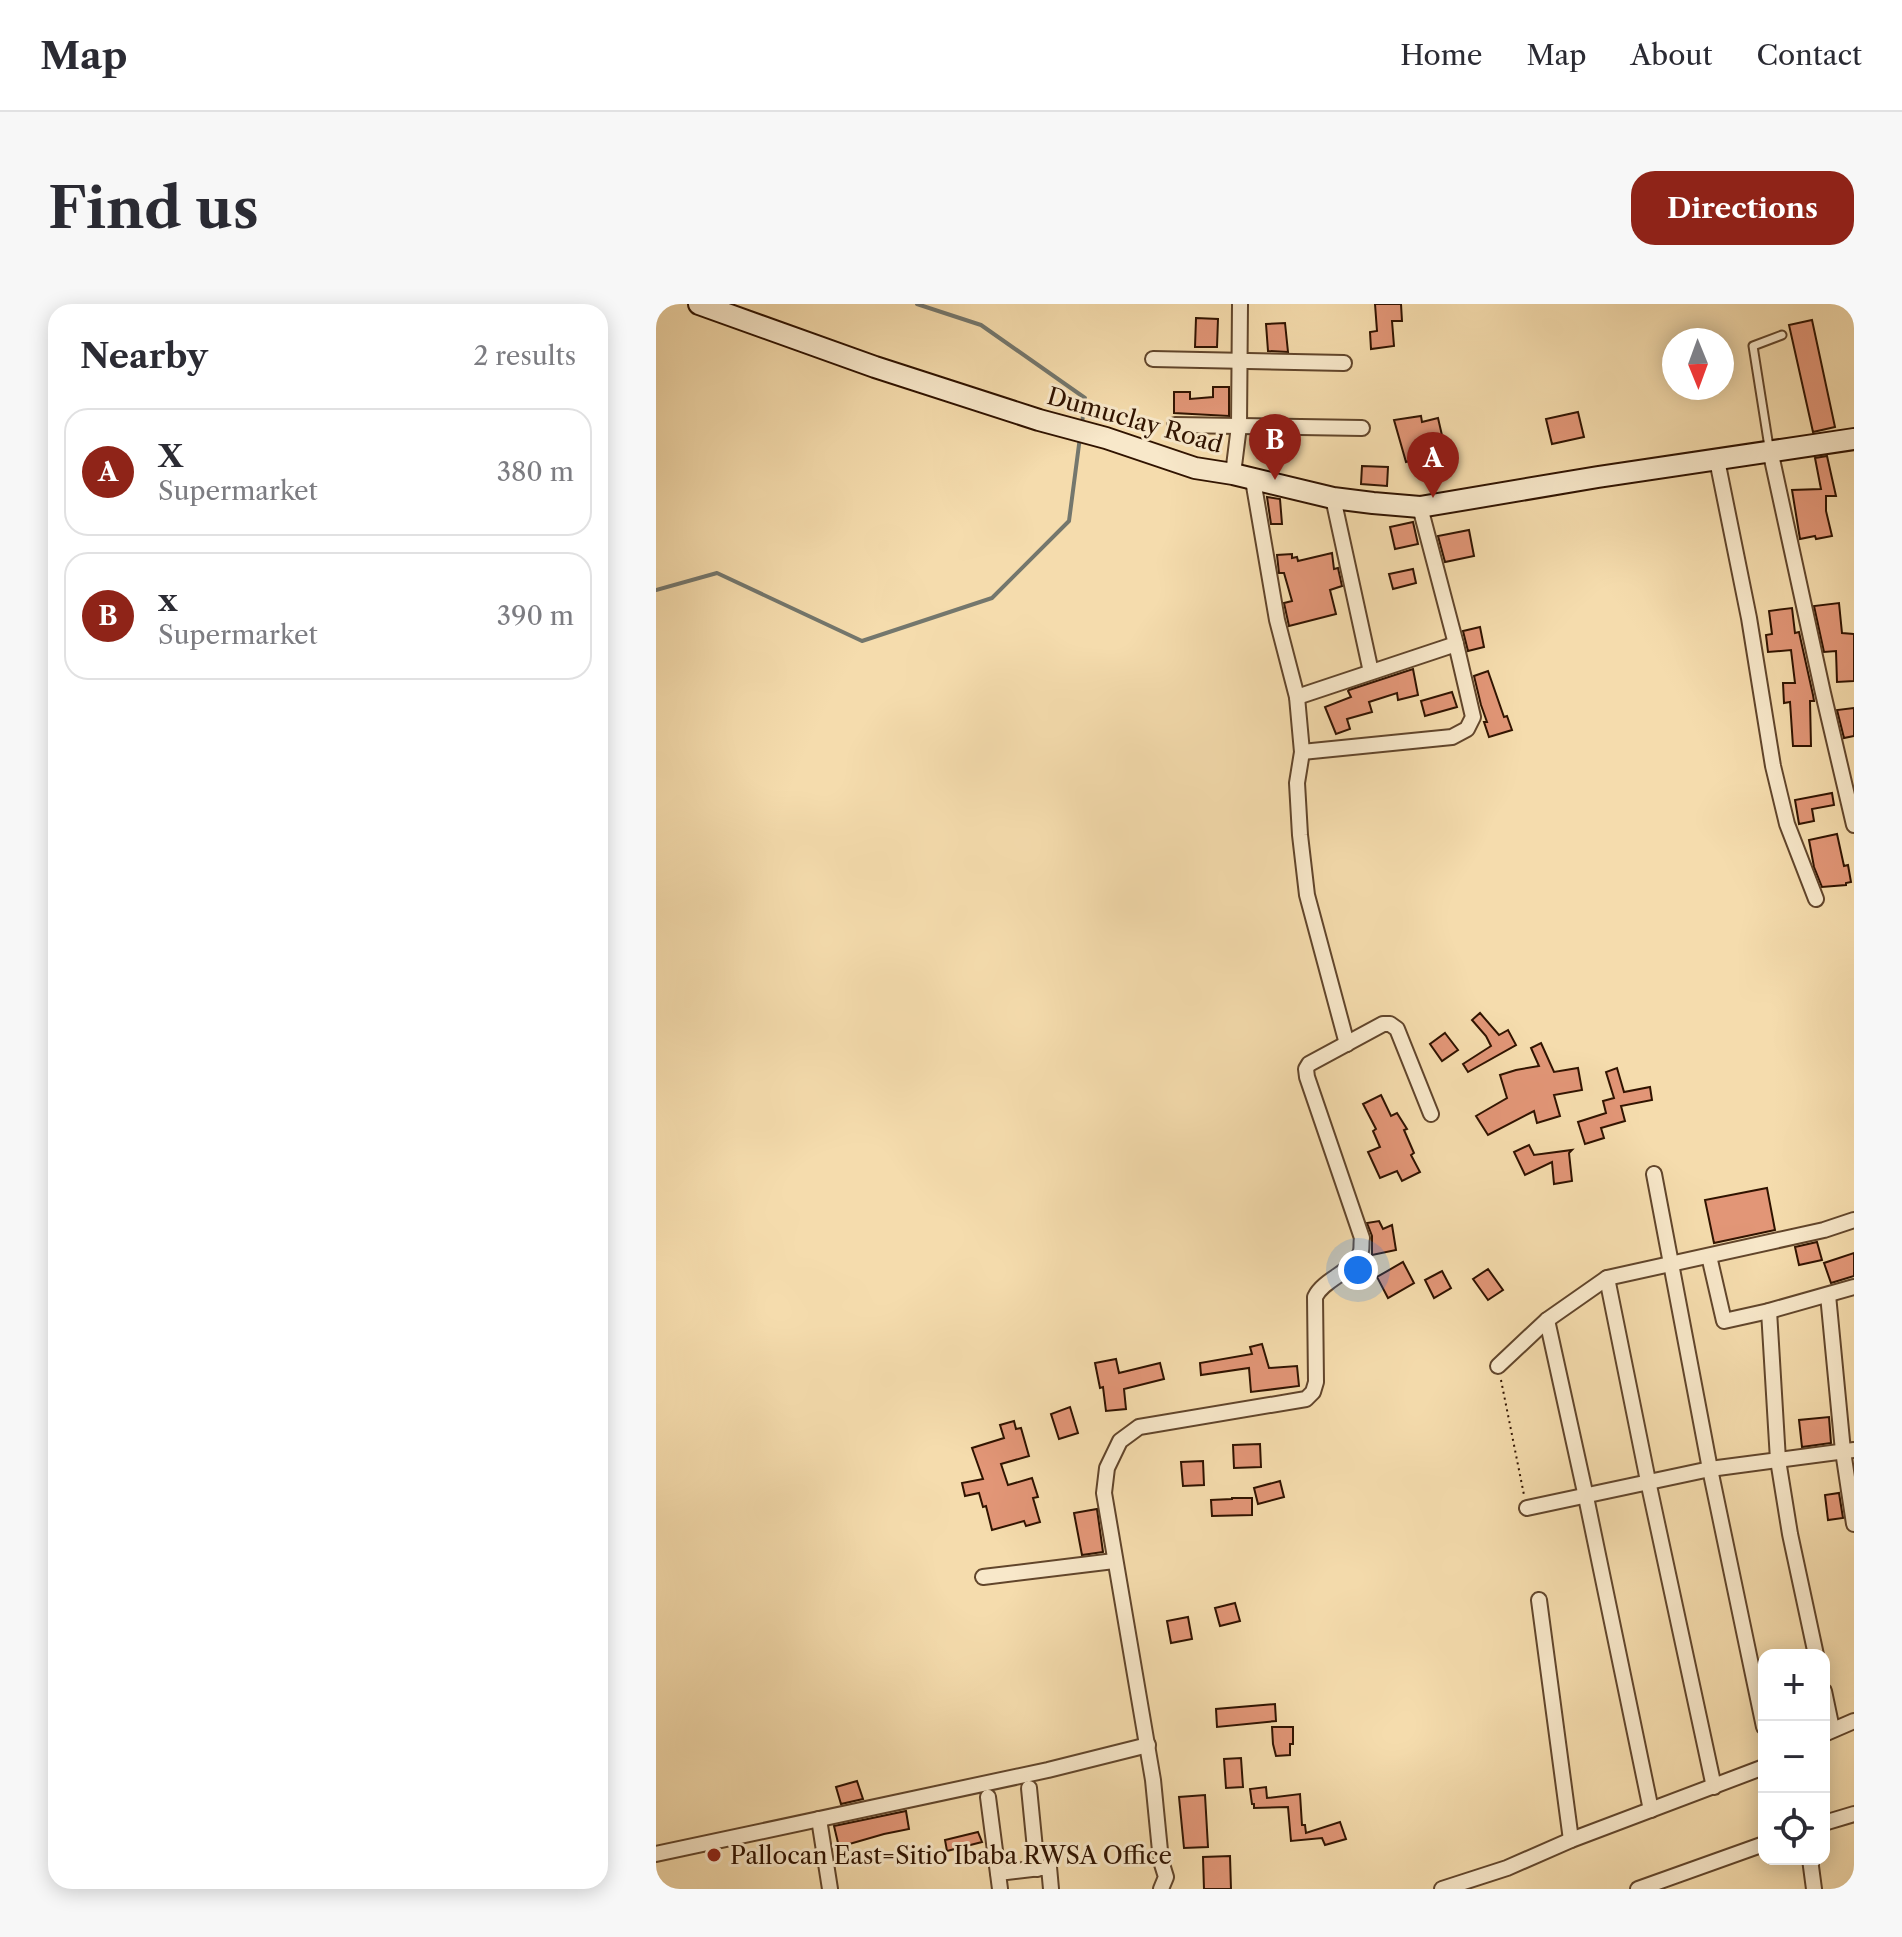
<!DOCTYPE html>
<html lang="en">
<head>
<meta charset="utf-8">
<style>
  body { margin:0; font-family:"Libre Caslon Text",serif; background:#f7f7f7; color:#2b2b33 }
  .controls { position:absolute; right:24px; bottom:24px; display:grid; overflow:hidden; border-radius:16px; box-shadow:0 4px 20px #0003 }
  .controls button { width:72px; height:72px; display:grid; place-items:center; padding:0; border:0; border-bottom:2px solid #e1e1e2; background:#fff; color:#2b2b33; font:40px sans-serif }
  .compass { position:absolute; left:1006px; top:24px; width:72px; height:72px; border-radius:50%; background:#fff; box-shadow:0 4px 20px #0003; rotate:179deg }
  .you { position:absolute; left:702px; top:966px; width:28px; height:28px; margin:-20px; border:6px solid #fff; border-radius:50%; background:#1a73e8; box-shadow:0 0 0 12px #1a73e833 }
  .badge { display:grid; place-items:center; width:52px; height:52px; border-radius:50%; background:#8f2418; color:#fff; font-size:26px; font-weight:700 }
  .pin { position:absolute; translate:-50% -66px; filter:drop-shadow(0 2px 4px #0008) }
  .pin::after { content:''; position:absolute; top:42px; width:28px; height:24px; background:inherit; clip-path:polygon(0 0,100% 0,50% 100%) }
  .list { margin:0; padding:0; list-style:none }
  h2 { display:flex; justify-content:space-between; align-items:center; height:104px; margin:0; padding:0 32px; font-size:34px }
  h2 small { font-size:26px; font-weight:400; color:#7c7c81 }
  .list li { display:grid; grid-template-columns:52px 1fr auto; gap:24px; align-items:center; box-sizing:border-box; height:128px; margin:0 16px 16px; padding:0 16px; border:2px solid #e1e1e2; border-radius:24px }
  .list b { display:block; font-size:30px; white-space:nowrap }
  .list p { margin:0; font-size:26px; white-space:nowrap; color:#7c7c81 }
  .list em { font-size:26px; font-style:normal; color:#7c7c81 }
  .icon { flex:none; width:44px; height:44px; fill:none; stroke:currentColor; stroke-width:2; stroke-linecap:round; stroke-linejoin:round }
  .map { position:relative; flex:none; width:1198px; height:1585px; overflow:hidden; border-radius:24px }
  header { display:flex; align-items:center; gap:48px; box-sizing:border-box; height:112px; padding:0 40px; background:#fff; border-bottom:2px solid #e1e1e2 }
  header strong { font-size:38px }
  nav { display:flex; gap:44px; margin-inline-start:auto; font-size:28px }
  .intro { display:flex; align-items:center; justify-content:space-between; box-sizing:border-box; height:192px; padding:0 48px }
  h1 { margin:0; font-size:56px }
  .button { padding:20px 36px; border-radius:24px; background:#8f2418; color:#fff; font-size:28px; font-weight:700 }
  main { display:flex; gap:48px; padding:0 48px }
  aside { flex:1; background:#fff; border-radius:24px; box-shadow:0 4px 20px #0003 }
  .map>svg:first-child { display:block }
</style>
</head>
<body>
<header>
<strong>Map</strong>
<nav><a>Home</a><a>Map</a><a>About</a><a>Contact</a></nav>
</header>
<div class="intro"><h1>Find us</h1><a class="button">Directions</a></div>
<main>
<aside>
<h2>Nearby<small>2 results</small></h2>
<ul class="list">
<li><span class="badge">A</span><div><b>X</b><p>Supermarket</p></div><em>380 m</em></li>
<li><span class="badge">B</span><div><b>x</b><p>Supermarket</p></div><em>390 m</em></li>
</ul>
</aside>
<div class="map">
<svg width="1198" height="1585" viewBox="0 0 1198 1585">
  <rect width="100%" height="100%" fill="#f5dcad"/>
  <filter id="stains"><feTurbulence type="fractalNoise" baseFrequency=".0025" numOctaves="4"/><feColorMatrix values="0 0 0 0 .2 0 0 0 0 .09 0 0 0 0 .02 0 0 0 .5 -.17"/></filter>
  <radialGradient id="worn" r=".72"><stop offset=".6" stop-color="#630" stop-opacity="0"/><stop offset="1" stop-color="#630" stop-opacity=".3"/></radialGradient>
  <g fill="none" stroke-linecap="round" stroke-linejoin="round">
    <!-- stream -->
    <g stroke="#74776d" stroke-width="4">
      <polyline points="261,0 325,21 429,94 426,120"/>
      <polyline points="0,286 61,269 206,337 336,294 413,217 424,133"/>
    </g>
  </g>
  <!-- building -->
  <g fill="#e29677" stroke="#301300" stroke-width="2">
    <polygon points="719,0 745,0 746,17 736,17 738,42 715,45 714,28 721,27"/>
    <polygon points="540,14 562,15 561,43 539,43"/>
    <polygon points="1156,16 1179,123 1157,128 1133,21"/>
    <polygon points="629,19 632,48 612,47 610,20"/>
    <polygon points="557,83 573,83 573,112 518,109 518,88 534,88 534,95 557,93"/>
    <polygon points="922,108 928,133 896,140 890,115"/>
    <polygon points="765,112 766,118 782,114 791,153 778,156 777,151 750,158 738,116"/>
    <polygon points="1171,152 1180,192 1170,192 1170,207 1176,232 1160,235 1159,232 1144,235 1136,186 1165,185 1159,154"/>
    <polygon points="706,162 732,163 731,182 705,180"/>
    <polygon points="611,193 624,195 626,220 615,220"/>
    <polygon points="757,218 762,240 739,245 734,223"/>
    <polygon points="813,226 818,252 789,258 782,232"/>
    <polygon points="676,249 678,265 682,264 686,282 674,286 680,310 633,322 628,299 636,297 628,269 623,269 621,251 636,250 636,254 641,253 642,257"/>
    <polygon points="757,265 760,279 737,285 733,270"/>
    <polygon points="1183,299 1186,329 1198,330 1198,377 1181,378 1180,347 1168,348 1158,302"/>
    <polygon points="1136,304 1139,329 1143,328 1157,391 1158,397 1154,397 1155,442 1137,442 1134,398 1128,399 1127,379 1139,379 1135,346 1112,348 1110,331 1116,330 1113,307"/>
    <polygon points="824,323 828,343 812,347 807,327"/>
    <polygon points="757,365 762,391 742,396 741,389 713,398 716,408 691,415 694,425 680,430 669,403 695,393 692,387 693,386"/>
    <polygon points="832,367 848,413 851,412 856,426 833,433 828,418 831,418 825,401 818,372"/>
    <polygon points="796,388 801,403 769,412 765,397"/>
    <polygon points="1198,404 1198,432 1188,434 1181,406"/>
    <polygon points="1176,489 1178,501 1156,505 1158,517 1143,520 1139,496"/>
    <polygon points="1181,530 1188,562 1192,561 1195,578 1190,579 1190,581 1166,583 1158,563 1153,536"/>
    <polygon points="824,709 843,731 852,726 860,741 812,768 807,760 835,742 830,732 816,716"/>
    <polygon points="789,729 802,746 786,757 774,740"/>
    <polygon points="885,739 898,768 922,764 926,786 898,791 904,812 881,819 878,807 832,831 820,812 851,794 844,771 860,766 883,762 875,744"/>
    <polygon points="961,764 968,788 994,783 996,796 965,802 969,817 945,824 948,834 929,840 922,818 950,809 947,797 958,794 950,768"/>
    <polygon points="725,791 735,812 741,809 751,825 748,826 758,849 755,851 764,868 746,877 741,867 724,874 712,848 724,843 717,827 720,825 707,800"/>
    <polygon points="873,841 878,851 916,846 913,849 916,877 898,880 896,858 869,871 858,848"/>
    <polygon points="1111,884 1119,926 1058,939 1049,896"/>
    <polygon points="723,917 727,925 736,921 740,946 716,951 716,932 711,919"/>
    <polygon points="1161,938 1166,956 1143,961 1139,943"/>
    <polygon points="1198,949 1198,972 1175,979 1168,959"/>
    <polygon points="747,958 758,979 732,994 721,973"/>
    <polygon points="832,965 847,986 832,996 817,975"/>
    <polygon points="786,967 795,984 778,994 769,976"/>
    <polygon points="606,1040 613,1064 641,1062 643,1082 595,1088 593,1064 545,1071 544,1059 596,1050 594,1043"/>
    <polygon points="460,1055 463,1069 504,1059 508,1075 468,1085 470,1105 450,1107 447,1083 444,1084 439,1059"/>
    <polygon points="414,1103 422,1129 403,1135 395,1110"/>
    <polygon points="1173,1113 1175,1139 1146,1143 1143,1116"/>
    <polygon points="358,1117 360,1125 365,1124 373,1152 345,1160 352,1181 376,1174 382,1193 377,1194 384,1218 370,1222 368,1217 336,1226 330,1202 327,1203 323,1189 309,1192 306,1179 327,1175 316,1144 348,1134 344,1121"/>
    <polygon points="604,1140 605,1163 578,1164 577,1141"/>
    <polygon points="547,1157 548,1181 527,1182 525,1158"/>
    <polygon points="624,1177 628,1193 602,1200 598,1184"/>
    <polygon points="1183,1189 1187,1214 1172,1216 1169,1191"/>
    <polygon points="576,1194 596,1194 596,1211 556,1212 555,1196 576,1195"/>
    <polygon points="441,1205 447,1248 426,1251 418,1209"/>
    <polygon points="579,1299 584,1317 564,1322 559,1304"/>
    <polygon points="532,1313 536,1335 515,1339 511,1317"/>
    <polygon points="619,1400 620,1417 561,1423 560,1405"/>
    <polygon points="616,1423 637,1423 637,1440 634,1440 634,1451 620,1452 617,1440"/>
    <polygon points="585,1454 587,1483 570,1484 568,1455"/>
    <polygon points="201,1477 207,1495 185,1500 180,1483"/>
    <polygon points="610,1483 611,1494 644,1490 646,1521 649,1521 650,1529 684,1518 690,1535 669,1541 666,1534 635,1537 632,1503 598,1504 598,1500 596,1500 594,1485"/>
    <polygon points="549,1491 552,1543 528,1544 523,1493"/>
    <polygon points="250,1507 253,1525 228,1530 183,1543 178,1522"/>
    <polygon points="322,1528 326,1538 291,1547 289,1536"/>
    <polygon points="574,1552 575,1585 548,1585 547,1553"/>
  </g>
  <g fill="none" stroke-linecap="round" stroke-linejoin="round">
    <!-- lane casing -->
    <g stroke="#61452b" stroke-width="11">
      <polyline id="lane" points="1113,143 1097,42 1126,31"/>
    </g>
    <!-- street casing -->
    <g stroke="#61452b" stroke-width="18">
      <g id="street">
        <polyline points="497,55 688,59"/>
        <polyline points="519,121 706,124"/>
        <polyline points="1114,146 1167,389 1198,521"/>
        <polyline points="1061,156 1093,314 1117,462 1131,520 1160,595"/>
        <polyline points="577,170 583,122 584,0"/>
        <polyline points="597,176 621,316 641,393 646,448 641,479 644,531 651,591 691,740"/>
        <polyline points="677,194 715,368"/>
        <polyline points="641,393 800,340"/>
        <polyline points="646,448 796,433 811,425 817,413 800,340 764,203"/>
        <polyline points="998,870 1054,1165 1108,1423"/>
        <polyline points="1053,952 1068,1017 1113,1007 1198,983"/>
        <polyline points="951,974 992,1177 1058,1483"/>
        <polyline points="1172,991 1187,1147 1198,1220"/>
        <polyline points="1113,1007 1122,1156 1134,1230 1160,1351"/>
        <polyline points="891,1016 930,1193 995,1506"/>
        <polyline points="842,1062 891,1016 951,974 1168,926 1198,916"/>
        <polyline points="871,1204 1054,1165 1198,1146"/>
        <polyline points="327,1273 458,1257"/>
        <polyline points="883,1296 915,1536"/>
        <polyline points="1168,1387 1176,1425"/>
        <polyline points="1168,1430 1198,1417"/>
        <polyline points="373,1484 381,1565"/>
        <polyline points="332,1493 344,1585"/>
        <polyline points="163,1515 174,1585"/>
        <polyline points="1168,1519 1198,1510"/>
        <polyline points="0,1550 392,1466 492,1441"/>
        <polyline points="1154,1555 1158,1585"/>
        <polyline points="342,1569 393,1563 395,1585"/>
        <path d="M505 1585 510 1573 505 1557 497 1476 448 1189 451 1164 464 1137 483 1123 650 1095 657 1088 660 1078 659 993C668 974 700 967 705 947 706 943 705 938 706 934L651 773 650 765 653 760 727 720H734L741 725 775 810"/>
        <polyline points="786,1585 851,1564 915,1536 1108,1463"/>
        <polyline points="982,1585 1108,1540"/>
      </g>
    </g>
    <!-- secondary casing -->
    <g stroke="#301300" stroke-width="24">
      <polyline id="secondary" points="43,0 219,63 383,116 450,134 539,164 577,170 677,194 717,199 764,203 942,173 1198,135"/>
    </g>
    <!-- path -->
    <polyline stroke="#301300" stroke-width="2" stroke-dasharray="2 4" stroke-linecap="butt" points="845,1076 868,1191"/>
    <!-- lane -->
    <use href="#lane" stroke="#f8e8ca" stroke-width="7"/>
    <!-- street -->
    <use href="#street" stroke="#f8e8ca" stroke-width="14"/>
    <!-- secondary -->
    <use href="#secondary" stroke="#f8e8ca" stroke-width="20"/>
  </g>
  <!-- markers -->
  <circle fill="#8f2418" stroke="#f8e8ca" stroke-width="3" cx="58" cy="1551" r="8"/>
  <g text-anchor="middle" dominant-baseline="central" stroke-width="6" stroke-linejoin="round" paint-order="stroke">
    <!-- street labels -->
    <g font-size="24" fill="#301300" stroke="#f8e8ca">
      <text transform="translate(479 116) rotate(16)">Dumuclay Road</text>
    </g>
    <!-- poi labels -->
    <g font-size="24" fill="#301300" stroke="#f8e8ca" text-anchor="start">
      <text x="74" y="1551">Pallocan East=Sitio Ibaba RWSA Office</text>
    </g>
  </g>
  <rect width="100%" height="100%" filter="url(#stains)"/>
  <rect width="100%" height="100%" fill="url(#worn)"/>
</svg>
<div class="controls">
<button>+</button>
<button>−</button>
<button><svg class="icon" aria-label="locate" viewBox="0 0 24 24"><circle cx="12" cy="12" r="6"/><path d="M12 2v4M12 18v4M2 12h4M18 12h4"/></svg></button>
</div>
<svg class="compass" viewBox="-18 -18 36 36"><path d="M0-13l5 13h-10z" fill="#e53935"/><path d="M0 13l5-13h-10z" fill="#7c7c81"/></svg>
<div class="you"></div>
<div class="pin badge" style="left:777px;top:194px">A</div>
<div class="pin badge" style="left:619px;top:176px">B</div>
</div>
</main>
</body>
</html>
